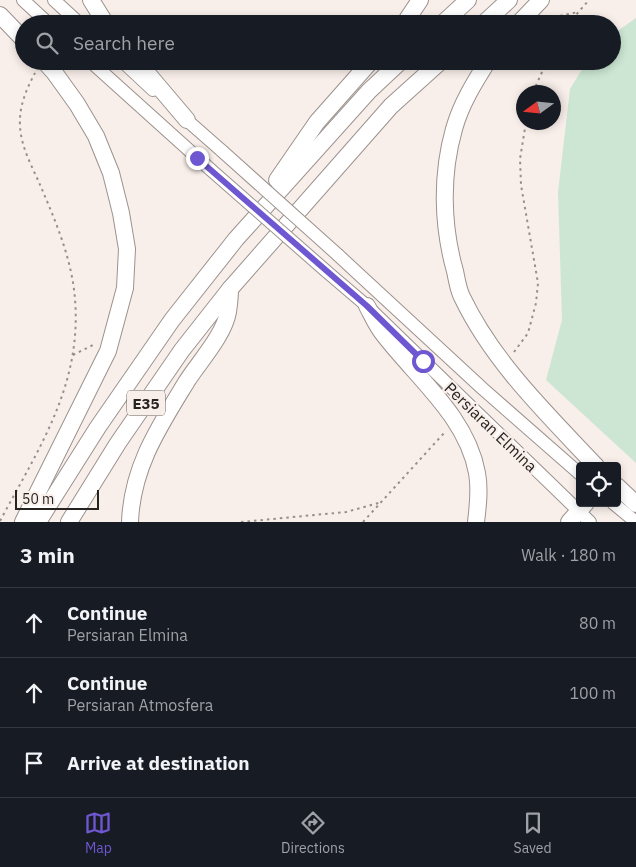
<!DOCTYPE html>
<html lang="en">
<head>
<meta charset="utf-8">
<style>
  body { margin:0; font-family:"IBM Plex Sans",sans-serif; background:#242831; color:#f1f3f6 }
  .controls { position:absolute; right:15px; bottom:15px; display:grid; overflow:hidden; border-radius:5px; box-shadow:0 2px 8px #0003 }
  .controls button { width:45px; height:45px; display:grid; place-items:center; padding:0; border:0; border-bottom:1px solid #363941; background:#171b24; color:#f1f3f6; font:25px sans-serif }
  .compass { position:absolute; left:516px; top:85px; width:45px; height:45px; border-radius:50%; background:#171b24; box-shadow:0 2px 8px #0003; rotate:255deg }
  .scale { position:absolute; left:15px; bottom:12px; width:84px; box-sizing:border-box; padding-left:5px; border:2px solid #262321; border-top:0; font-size:14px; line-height:18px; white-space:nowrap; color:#262321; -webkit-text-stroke:4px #f9efea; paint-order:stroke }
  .stop { position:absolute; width:15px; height:15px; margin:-11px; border:4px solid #6f57d1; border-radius:50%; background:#fff }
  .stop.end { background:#6f57d1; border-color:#fff; box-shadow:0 1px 5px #0008 }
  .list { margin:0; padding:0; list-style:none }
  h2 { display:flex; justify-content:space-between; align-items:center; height:65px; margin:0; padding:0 20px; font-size:21px }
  h2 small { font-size:16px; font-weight:400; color:#9ea1a6 }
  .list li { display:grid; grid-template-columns:32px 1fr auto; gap:15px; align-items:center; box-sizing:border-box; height:70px; padding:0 20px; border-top:1px solid #363941 }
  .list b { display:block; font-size:19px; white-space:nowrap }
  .list p { margin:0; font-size:16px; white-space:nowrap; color:#9ea1a6 }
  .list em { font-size:16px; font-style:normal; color:#9ea1a6 }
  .icon { flex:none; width:28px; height:28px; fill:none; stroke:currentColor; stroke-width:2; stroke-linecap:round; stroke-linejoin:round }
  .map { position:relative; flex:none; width:636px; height:522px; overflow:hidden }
  .search { position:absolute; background:#171b24; box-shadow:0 2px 8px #0003; left:15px; right:15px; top:15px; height:55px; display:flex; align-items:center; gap:12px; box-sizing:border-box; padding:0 18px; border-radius:28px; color:#9ea1a6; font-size:19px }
  .sheet { height:275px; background:#171b24 }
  nav { display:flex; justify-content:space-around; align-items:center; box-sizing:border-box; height:70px; border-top:1px solid #363941; background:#171b24; font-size:14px; color:#9ea1a6 }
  nav a { display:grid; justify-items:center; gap:2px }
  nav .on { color:#6f57d1 }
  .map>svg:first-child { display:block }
</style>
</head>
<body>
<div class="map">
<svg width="636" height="522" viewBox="0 0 636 522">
  <rect width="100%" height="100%" fill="#f9efea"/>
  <!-- green -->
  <polygon fill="#cce6d3" points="636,18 636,463 546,380 562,320 558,192 570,89 587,61 612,61 612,35"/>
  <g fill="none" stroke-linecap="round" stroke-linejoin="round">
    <!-- secondary casing -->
    <g stroke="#9b928e" stroke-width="14">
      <g id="secondary">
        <polyline points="23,0 49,24"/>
        <polyline points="54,0 80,24"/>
        <polyline points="90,61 211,170"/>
        <polyline points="122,61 153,90"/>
        <polyline points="181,115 222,151"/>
        <polyline points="338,255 483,389 580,474"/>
        <polyline points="326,271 367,306 590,522"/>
        <polyline points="613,503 636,522"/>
      </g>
    </g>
    <!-- highway casing -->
    <g stroke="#9b928e" stroke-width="18">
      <g id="highway">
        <polyline points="91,0 106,24"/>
        <polyline points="0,15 24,40"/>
        <polyline points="404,24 420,0"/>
        <polyline points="442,24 468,0"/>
        <polyline points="483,24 509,0"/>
        <polyline points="518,24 541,0"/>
        <polyline points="137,61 187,120"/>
        <path d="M488 61C474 83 461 104 454 129 441 175 442 225 455 271 457 280 458 289 462 297 493 362 547 414 596 466"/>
        <polyline points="277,180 317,122 371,61"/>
        <path d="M367 306C372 315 377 327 384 335 417 378 467 417 477 473 480 489 478 506 476 522"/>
        <polyline points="617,486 636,504"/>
        <polyline points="23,522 108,351 125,288 127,249 121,213 111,173 96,136 77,104 54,72 44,61"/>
        <polyline points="38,522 98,427 172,320 236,239 369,91 401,61"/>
        <polyline points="69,522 118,443 182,350 230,289 391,106 441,61"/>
        <path d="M130 522C132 467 159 427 187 381 200 361 224 335 228 312 229 305 230 297 230 289"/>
        <polyline points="569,522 586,503"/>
      </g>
    </g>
    <!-- path -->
    <g stroke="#968f8b" stroke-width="2" stroke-dasharray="2.5 4" stroke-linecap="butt">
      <polyline points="541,20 578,12"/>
      <polyline points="568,24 589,0"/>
      <polyline points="533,92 547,61"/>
      <polyline points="514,352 528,333 536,303 538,283 521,185 520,159 526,122"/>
      <polyline points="73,355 95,344"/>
      <path d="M0 521C39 448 82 385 75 299 72 260 56 222 41 187 33 168 21 148 20 126 19 106 26 90 35 73"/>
      <polyline points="241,522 346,512 382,502"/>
      <polyline points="363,522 445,432"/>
    </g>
    <!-- secondary -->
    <use href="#secondary" stroke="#fff" stroke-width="12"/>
    <!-- highway -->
    <use href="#highway" stroke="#fff" stroke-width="16"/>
    <!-- secondary-bridge casing -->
    <g stroke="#9b928e" stroke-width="14" stroke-linecap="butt">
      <g id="secondary-bridge">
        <polyline points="222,151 338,255"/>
        <polyline points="211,170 326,271"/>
      </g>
    </g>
    <!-- secondary-bridge -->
    <use href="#secondary-bridge" stroke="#fff" stroke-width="12"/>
  </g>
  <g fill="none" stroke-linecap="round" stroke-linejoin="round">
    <!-- route -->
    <polyline stroke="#6f57d1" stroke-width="6" points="197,158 367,306 423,361"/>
  </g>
  <g text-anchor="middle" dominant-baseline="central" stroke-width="4.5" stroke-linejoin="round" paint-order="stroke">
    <!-- shield labels -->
    <rect fill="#f9efea" stroke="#65605d" stroke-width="1" x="127" y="390.5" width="38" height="25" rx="4"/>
    <g font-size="15" font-weight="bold" fill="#262321">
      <text x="146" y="403">E35</text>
    </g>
    <!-- street labels -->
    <g font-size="16" fill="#262321" stroke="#f9efea">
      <text transform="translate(491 427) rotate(44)">Persiaran Elmina</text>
    </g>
  </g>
</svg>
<div class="controls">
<button><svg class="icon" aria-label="locate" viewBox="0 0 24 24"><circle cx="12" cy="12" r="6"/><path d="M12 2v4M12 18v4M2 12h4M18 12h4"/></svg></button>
</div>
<svg class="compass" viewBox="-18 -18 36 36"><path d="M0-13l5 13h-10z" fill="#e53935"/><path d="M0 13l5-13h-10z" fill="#9ea1a6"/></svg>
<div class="scale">50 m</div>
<div class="stop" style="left:423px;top:361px"></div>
<div class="stop end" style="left:197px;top:158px"></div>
<div class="search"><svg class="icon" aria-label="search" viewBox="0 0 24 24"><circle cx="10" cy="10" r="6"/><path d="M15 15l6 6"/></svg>Search here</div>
</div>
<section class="sheet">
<h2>3 min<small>Walk · 180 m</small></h2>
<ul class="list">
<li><svg class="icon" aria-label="ahead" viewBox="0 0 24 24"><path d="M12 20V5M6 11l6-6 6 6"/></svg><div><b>Continue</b><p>Persiaran Elmina</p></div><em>80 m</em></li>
<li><svg class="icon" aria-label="ahead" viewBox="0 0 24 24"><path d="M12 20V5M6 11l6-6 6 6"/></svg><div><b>Continue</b><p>Persiaran Atmosfera</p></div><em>100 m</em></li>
<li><svg class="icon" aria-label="arrive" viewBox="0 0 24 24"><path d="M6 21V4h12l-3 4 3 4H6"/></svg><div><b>Arrive at destination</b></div></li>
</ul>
</section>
<nav>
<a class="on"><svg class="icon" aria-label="map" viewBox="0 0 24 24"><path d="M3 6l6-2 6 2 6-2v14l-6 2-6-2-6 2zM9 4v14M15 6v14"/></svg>Map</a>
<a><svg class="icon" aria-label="directions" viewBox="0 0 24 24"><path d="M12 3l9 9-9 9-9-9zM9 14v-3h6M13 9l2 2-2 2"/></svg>Directions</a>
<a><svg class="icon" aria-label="saved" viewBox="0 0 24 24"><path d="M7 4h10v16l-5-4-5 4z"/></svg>Saved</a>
</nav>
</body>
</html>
